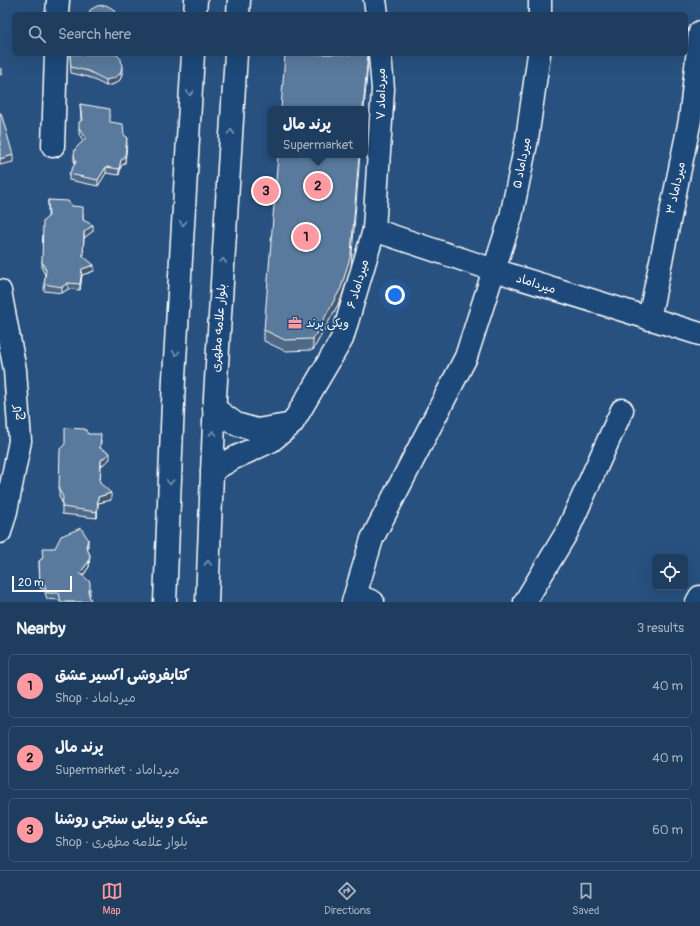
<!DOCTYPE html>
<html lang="en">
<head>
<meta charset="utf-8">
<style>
  body { margin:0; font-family:Pangolin,"Playpen Sans Arabic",sans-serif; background:#264465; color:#f1f3f6 }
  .controls { position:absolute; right:12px; bottom:12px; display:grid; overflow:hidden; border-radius:6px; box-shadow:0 4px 16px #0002 }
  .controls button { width:36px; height:36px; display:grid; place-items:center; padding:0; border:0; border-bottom:1px solid #3c5674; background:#1e3d5f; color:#f1f3f6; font:20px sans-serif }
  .scale { position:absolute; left:12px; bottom:10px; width:60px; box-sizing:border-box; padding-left:4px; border:2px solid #fff; border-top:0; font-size:11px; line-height:14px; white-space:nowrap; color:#fff; -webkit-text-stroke:3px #1f4a7a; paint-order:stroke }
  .you { position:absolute; left:395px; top:295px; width:14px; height:14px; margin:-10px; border:3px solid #fff; border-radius:50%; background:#1a73e8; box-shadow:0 0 0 6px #1a73e833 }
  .badge { display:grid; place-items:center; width:26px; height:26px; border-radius:50%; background:#ff9aa2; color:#111; font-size:13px; font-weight:700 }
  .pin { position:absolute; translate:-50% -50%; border:2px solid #fff; box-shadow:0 1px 4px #0006 }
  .popup { position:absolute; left:268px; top:106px; width:100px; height:52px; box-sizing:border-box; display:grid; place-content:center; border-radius:6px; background:#1e3d5f; filter:drop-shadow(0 1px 3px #0005); font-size:13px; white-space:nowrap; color:#a1aebd }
  .popup b { font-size:15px; color:#f1f3f6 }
  .popup::after { content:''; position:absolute; left:50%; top:100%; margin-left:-8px; border:8px solid transparent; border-top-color:#1e3d5f }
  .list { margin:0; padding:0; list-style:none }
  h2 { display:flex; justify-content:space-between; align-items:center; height:52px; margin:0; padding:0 16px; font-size:17px }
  h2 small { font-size:13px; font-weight:400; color:#a1aebd }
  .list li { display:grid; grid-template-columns:26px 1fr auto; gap:12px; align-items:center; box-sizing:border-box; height:64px; margin:0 8px 8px; padding:0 8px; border:1px solid #3c5674; border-radius:6px }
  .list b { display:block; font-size:15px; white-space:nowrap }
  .list p { margin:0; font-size:13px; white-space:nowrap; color:#a1aebd }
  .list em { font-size:13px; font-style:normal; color:#a1aebd }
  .icon { flex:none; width:22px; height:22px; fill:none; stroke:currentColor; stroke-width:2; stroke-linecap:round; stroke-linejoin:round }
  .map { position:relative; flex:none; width:700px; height:602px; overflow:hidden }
  .search { position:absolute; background:#1e3d5f; box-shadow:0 4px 16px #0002; left:12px; right:12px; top:12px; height:44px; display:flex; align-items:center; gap:10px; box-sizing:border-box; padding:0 14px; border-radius:6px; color:#a1aebd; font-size:15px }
  .sheet { height:268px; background:#1e3d5f }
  nav { display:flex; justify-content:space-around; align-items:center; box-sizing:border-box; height:56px; border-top:1px solid #3c5674; background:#1e3d5f; font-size:11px; color:#a1aebd }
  nav a { display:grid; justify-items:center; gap:2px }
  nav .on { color:#ff9aa2 }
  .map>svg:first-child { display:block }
</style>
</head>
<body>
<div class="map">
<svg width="700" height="602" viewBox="0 0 700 602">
  <rect width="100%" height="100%" fill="#28517f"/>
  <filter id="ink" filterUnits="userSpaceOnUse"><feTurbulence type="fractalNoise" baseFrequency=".025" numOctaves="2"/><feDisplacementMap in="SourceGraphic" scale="8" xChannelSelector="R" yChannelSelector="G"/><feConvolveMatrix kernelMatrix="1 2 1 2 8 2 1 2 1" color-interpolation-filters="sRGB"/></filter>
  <g filter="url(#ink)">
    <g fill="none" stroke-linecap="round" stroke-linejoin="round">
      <!-- minor casing -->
      <g stroke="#fff" stroke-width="25">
        <g id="minor">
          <polyline points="375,0 377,14"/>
          <polyline points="57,14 58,0"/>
          <polyline points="540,14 540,0"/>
          <polyline points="53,146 56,54"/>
          <polyline points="374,230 494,270 700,334"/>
          <polyline points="0,291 15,370 20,441 6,511 0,532"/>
          <polyline points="649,319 690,120 700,32"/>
          <polyline points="214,408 236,424 257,430 287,425"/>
          <polyline points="212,471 232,459 271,441 292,424 342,339 374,230 383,89 380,54"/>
          <polyline points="356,595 373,602"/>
          <polyline points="353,602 372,539 466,357 511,217 527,139 539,54"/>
          <polyline points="525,602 567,532 622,410"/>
          <polyline points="697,602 700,597"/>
        </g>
      </g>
      <!-- major casing -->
      <g stroke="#fff" stroke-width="25">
        <g id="major">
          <polyline points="195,14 196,0"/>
          <polyline points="238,14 239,0"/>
          <polyline points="165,602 174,378 193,54"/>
          <polyline points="207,602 215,397 236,54"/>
        </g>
      </g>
      <!-- minor -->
      <use href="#minor" stroke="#1f4a7a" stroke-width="22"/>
      <!-- major -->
      <use href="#major" stroke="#1f4a7a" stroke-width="22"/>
    </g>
    <!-- wall -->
    <g fill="#4d6987" stroke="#fff">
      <polygon points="70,54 116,54 122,74 120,80 114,84 106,86 88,77 71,73"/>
      <polygon points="80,104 110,122 124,135 127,143 125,163 121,166 119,175 106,173 98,186 69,180 69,174 75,164 74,161 74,155 83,141 79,134 79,128 81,120"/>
      <polygon points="48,200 72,206 83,213 83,220 93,231 84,238 83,256 94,271 82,275 80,290 68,289 62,293 44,291 45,275 42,269 42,262 48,216"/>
      <polygon points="351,266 341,299 313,350 285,351 264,341 264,330"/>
      <polygon points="88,434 101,441 100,448 110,459 101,466 100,484 111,500 98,503 97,518 62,514 62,503 59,496 59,490 65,444"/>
      <polygon points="88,545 87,549 90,555 89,567 83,576 90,595 89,596 91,602 60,602 59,600 47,599 44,589 40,588 39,561 55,548"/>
    </g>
    <!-- shaded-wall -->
    <g fill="#3f556e" stroke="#fff">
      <polygon points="368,54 368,63 364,109 363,109"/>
      <polygon points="122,67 122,74 120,80 114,84 106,86 106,80"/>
      <polygon points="2,68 2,74 0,75 0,69"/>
      <polygon points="127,137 125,163 121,166 119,175 119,169 121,160"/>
      <polygon points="13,155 13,162 0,165 0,159"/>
      <polygon points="359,155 360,155 351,266 341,299 313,350 313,339"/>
      <polygon points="106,167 106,173 98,186 98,180"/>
      <polygon points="93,225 93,231 84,238 84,232"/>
      <polygon points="94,265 94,271 82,275 80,290 80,284 82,269"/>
      <polygon points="68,283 68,289 62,293 62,287"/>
      <polygon points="110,453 110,459 101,466 101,460"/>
      <polygon points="111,493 111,500 98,503 97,518 97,512 98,497"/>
      <polygon points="88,539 88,545 86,554 86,547"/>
      <polygon points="89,561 89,567 80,579 80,573"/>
      <polygon points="90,589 90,595 88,597 88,591"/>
    </g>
    <!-- building -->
    <g fill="#5a7a9d" stroke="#fff">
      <polygon points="106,5 113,9 116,14 89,14 90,10 97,6"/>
      <polygon points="70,54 116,54 121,59 122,67 120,74 114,78 106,80 88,71 71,67"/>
      <polygon points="285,54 368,54 363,109 281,109"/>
      <polygon points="80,104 110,109 110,122 123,124 124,135 127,137 125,157 121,160 119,169 106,167 98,180 69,174 76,162 74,155 75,149 86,138 79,128 79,122 82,120"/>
      <polygon points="0,113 1,113 13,155 0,159"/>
      <polygon points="278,155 359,155 351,254 341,288 313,339 285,340 264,330"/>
      <polygon points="48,200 68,201 72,206 83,207 83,220 93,225 84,232 83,256 94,265 82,269 80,284 68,283 62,287 44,284 46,270 42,262 43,221 49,216"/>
      <polygon points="65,428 85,429 88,434 101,434 100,448 110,453 101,460 100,483 111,493 98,497 97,512 62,507 63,497 59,490 60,449 65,444"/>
      <polygon points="81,528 88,539 86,547 90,555 89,561 80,573 90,582 90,589 88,591 91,602 61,602 59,593 47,593 44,583 40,582 39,561 43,558 42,548 55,548 61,536"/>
    </g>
    <!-- one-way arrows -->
    <defs><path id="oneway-chevron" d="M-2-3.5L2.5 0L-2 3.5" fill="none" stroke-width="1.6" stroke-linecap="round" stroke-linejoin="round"/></defs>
    <g stroke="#7992af">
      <use href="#oneway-chevron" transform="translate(190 93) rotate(93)"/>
      <use href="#oneway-chevron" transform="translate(231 132) rotate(-86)"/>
      <use href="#oneway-chevron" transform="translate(183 223) rotate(93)"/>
      <use href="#oneway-chevron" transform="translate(223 261) rotate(-86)"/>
      <use href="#oneway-chevron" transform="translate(176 353) rotate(93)"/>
      <use href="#oneway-chevron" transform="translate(213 433) rotate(-88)"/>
      <use href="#oneway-chevron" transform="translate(170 482) rotate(92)"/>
      <use href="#oneway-chevron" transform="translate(208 563) rotate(-88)"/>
    </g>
  </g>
  <!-- icons -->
  <defs>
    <g id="office-bare" transform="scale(1.08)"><path d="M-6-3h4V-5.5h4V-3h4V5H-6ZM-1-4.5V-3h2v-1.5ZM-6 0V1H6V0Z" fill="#ff9aa2" stroke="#1f4a7a" stroke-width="2.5" paint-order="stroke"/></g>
  </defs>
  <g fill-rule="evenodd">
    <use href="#office-bare" x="295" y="323"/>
  </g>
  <g text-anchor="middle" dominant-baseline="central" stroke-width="3.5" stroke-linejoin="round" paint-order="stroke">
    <!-- street labels -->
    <g font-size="12" fill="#fff" stroke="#1f4a7a">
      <text transform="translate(381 94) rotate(-90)">میرداماد ۷</text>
      <text transform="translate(522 163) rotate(-79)">میرداماد ۵</text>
      <text transform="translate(676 188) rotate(-78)">میرداماد ۳</text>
      <text transform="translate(358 284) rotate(-74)">میرداماد ۶</text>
      <text transform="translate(536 284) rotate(17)">میرداماد</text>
      <text transform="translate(219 328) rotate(-86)">بلوار علامه مطهری</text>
      <text transform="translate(18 412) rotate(-94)">کاج</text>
    </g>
    <!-- poi labels -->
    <g font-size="12" fill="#fff" stroke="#1f4a7a" text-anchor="start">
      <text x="306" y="323">ویکی پرند</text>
    </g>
  </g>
</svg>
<div class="controls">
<button><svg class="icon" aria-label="locate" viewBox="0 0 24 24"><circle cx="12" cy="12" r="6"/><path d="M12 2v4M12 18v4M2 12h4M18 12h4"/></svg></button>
</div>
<div class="scale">20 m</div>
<div class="you"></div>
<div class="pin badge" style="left:306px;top:237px">1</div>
<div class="pin badge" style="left:318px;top:186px">2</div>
<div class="popup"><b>پرند مال</b>Supermarket</div>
<div class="pin badge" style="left:266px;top:191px">3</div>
<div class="search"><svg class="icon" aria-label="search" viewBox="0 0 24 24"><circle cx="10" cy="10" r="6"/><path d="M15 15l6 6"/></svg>Search here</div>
</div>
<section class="sheet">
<h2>Nearby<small>3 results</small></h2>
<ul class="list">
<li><span class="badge">1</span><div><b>کتابفروشی اکسیر عشق</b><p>Shop · میرداماد</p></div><em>40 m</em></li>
<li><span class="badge">2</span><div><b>پرند مال</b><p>Supermarket · میرداماد</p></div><em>40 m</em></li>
<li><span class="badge">3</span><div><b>عینک و بینایی سنجی روشنا</b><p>Shop · بلوار علامه مطهری</p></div><em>60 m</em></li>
</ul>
</section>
<nav>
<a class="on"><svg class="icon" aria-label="map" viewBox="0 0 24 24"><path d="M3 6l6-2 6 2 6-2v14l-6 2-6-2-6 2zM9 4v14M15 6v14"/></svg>Map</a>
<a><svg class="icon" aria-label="directions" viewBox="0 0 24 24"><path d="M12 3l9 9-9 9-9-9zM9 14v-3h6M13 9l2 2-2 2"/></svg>Directions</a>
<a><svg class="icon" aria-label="saved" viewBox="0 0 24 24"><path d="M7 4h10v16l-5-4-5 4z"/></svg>Saved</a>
</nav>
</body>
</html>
